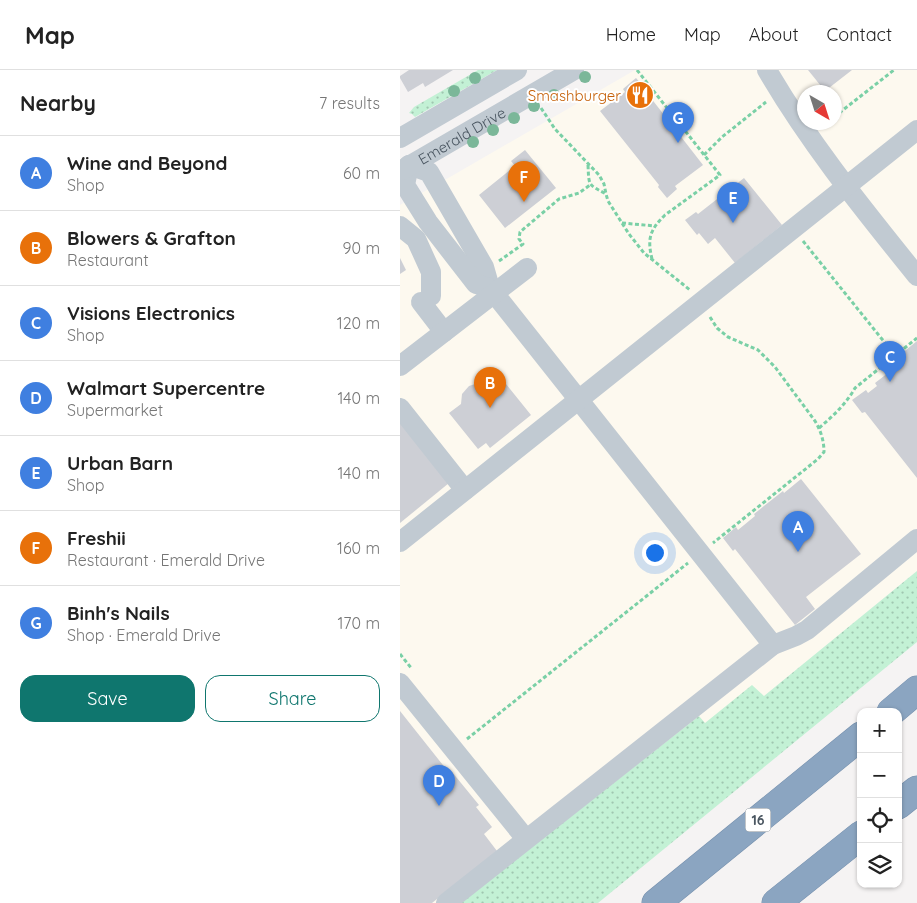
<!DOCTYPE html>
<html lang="en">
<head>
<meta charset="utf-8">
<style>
  body { margin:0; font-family:Quicksand,sans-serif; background:#f2f2f2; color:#222 }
  .controls { position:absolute; right:15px; bottom:15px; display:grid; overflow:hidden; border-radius:10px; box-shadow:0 1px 4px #0004 }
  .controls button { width:45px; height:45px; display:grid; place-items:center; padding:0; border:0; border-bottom:1px solid #e0e0e0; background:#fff; color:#222; font:25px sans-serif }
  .compass { position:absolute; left:397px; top:15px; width:45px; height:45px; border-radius:50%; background:#fff; box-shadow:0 1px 4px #0004; rotate:141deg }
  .you { position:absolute; left:254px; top:482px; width:18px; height:18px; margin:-12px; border:4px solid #fff; border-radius:50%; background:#1a73e8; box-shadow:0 0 0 8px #1a73e833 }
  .badge { display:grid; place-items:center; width:32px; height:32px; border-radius:50%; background:#0f766e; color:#fff; font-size:16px; font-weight:700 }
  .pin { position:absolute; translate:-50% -41px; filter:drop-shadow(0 1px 2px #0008) }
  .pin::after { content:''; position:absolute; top:26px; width:18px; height:15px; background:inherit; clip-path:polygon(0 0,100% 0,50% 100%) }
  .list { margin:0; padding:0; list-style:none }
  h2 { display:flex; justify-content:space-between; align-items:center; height:65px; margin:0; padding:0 20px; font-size:21px }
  h2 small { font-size:16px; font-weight:400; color:#767676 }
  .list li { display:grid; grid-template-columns:32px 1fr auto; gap:15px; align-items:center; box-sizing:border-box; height:75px; padding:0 20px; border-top:1px solid #e0e0e0 }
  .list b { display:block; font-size:19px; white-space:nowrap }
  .list p { margin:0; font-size:16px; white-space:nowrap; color:#767676 }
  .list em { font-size:16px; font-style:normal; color:#767676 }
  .actions { display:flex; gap:10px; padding:15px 20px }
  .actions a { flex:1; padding:11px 0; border:1px solid #0f766e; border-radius:15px; text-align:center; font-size:18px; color:#0f766e }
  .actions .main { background:#0f766e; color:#fff }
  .icon { flex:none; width:28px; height:28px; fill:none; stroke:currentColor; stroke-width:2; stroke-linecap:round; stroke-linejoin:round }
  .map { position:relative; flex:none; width:517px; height:833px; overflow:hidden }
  header { display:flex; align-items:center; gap:30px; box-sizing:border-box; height:70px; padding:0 25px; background:#fff; border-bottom:1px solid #e0e0e0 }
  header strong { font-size:24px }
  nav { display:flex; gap:28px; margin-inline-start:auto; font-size:18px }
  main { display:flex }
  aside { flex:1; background:#fff }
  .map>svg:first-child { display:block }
</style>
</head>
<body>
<header>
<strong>Map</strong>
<nav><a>Home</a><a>Map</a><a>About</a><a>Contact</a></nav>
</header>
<main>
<aside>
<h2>Nearby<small>7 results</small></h2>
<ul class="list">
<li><span class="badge" style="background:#3f7fe0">A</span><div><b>Wine and Beyond</b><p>Shop</p></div><em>60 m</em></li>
<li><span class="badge" style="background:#e8710a">B</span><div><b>Blowers &amp; Grafton</b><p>Restaurant</p></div><em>90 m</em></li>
<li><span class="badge" style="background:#3f7fe0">C</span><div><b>Visions Electronics</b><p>Shop</p></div><em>120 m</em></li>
<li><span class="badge" style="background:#3f7fe0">D</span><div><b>Walmart Supercentre</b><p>Supermarket</p></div><em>140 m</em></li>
<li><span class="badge" style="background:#3f7fe0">E</span><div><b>Urban Barn</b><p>Shop</p></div><em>140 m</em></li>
<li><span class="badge" style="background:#e8710a">F</span><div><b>Freshii</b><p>Restaurant · Emerald Drive</p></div><em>160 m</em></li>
<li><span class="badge" style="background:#3f7fe0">G</span><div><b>Binh's Nails</b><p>Shop · Emerald Drive</p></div><em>170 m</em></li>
</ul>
<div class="actions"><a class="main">Save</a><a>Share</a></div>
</aside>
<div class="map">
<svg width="517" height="833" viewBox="0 0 517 833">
  <defs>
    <pattern id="grass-dots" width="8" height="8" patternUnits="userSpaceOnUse" patternTransform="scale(1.25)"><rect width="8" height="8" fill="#c3f1d5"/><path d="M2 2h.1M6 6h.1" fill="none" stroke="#a0c6b0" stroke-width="1.8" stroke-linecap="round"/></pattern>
  </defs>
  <rect width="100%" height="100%" fill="#f5f3f3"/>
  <!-- commercial -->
  <path fill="#fdf9ef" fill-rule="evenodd" d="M235 0H517V501L353 635 88 833H0V135L50 107ZM404 22H434V52H404Z"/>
  <!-- grass -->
  <g fill="url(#grass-dots)">
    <polygon points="78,0 97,0 15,47 12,44 9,43 14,37"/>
    <polygon points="517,501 517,572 198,833 60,833 299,646 305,653 352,615 364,626"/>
  </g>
  <!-- building -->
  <g fill="#cdcfd5">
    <polygon points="9,0 53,0 25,17 23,13 8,22 0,8 0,6"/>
    <polygon points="408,0 452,0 425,21"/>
    <polygon points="236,8 248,22 247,23 303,95 275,116 277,119 267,128 258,117 259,115 200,41 225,22 223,19"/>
    <polygon points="125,80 156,118 105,158 79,125 115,96 111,91"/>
    <polygon points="344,108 382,155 335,193 315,168 308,174 299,163 297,165 285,150 296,142 298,144"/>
    <polygon points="0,188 6,200 0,204"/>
    <polygon points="517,271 517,408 465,342 462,343 452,330 466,320 468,323 477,316 475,313 497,296 498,298 503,295 498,289 502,286 501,284"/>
    <polygon points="98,304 131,345 90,378 86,373 78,379 49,343 61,334 62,324 69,316 75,314 86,314"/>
    <polygon points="0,350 49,413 0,453"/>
    <polygon points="401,409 461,484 406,527 415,539 395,555 335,479 333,481 323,468 336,457 338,460 355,446 354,444 369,432 383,421 384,423"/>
    <polygon points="0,641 50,704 52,702 79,735 76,737 92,757 84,764 97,781 32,833 0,833"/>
  </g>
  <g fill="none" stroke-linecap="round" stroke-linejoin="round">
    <!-- highway casing -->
    <g stroke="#7690ad" stroke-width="29">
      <g id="highway">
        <polyline points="491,642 517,620"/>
        <polyline points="498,735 517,720"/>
        <polyline points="256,833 461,666"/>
        <polyline points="376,833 461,765"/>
      </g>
    </g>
    <!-- path -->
    <g stroke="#7ad0a6" stroke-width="3" stroke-dasharray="4 2.5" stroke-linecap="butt">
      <path d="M237 0 320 105 265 145C250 160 247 168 252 189"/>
      <polyline points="141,38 155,59 199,105 204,114 206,124 208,131 229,164 244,183 290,220"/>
      <polyline points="434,47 494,0"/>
      <polyline points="304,85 322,67 366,32"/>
      <path d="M188 95C189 117 188 114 206 124"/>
      <polyline points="222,153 255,156"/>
      <polyline points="403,171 498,289"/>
      <polyline points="99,191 123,174 119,169 120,162 159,129 179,123 190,115"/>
      <path d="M310 247 317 258 328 267 358 280 375 297 415 351C421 361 424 371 424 382L418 389 313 473"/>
      <path d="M419 358C433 346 446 334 455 318L517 268"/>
      <polyline points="0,584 12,599"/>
      <polyline points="67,669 288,493"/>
    </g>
    <!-- minor -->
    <g stroke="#c1cad2" stroke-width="20">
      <path d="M367 0C410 74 464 140 517 206"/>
      <polyline points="0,68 117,0"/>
      <polyline points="9,95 29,102 84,197 90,218 373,575"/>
      <polyline points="9,95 5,115 28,152 76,214 90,218"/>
      <path id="s1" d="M2 100 174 0"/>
      <polyline points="0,156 16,169 31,202 31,226"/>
      <polyline points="21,232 44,262"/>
      <polyline points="0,296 127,198"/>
      <polyline points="0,338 65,420"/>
      <polyline points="0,472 517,60"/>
      <polyline points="0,613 126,769"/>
      <polyline points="46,833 373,575 396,566 407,560 517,469"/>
    </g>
    <!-- highway -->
    <use href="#highway" stroke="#8ba5c1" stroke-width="28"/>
  </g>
  <!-- trees -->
  <g fill="#7bb799">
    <circle cx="185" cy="7" r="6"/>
    <circle cx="75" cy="8" r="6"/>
    <circle cx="54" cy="21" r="6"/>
    <circle cx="154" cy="25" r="6"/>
    <circle cx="134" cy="36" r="6"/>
    <circle cx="114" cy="48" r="6"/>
    <circle cx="93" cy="60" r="6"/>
    <circle cx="73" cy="72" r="6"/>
  </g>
  <!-- icons -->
  <defs>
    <g id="restaurant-disc" transform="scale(1.4375)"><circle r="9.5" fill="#e8710a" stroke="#fff"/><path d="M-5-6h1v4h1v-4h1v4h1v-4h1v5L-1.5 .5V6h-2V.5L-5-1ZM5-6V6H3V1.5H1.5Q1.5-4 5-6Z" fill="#fff"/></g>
  </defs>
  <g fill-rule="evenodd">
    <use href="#restaurant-disc" x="240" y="25"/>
  </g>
  <g text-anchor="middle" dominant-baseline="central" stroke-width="4" stroke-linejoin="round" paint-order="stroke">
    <!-- shield labels -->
    <rect fill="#fff" stroke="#808990" stroke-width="1" x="345.5" y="738.5" width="25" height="23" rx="4"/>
    <g font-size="14" font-weight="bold" fill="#4a5661">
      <text x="358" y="750">16</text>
    </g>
    <!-- food labels -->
    <g font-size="15" fill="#c56008" stroke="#fff" text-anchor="end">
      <text x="221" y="25">Smashburger</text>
    </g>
    <!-- street labels -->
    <g font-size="15" fill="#4a5661" stroke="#fff">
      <text stroke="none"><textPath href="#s1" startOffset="69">Emerald Drive</textPath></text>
    </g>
  </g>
</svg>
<div class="controls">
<button>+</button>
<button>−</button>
<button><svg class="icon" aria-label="locate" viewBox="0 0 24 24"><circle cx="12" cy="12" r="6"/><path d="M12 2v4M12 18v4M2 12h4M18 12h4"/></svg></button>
<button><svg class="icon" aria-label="layers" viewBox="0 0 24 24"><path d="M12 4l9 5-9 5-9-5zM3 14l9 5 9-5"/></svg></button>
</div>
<svg class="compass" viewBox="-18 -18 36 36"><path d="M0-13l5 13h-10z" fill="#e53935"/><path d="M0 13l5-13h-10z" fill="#767676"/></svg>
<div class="you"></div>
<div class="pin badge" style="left:398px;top:482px;background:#3f7fe0">A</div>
<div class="pin badge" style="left:90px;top:338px;background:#e8710a">B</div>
<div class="pin badge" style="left:490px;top:312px;background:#3f7fe0">C</div>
<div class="pin badge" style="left:39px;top:736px;background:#3f7fe0">D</div>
<div class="pin badge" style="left:333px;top:153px;background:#3f7fe0">E</div>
<div class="pin badge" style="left:124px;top:132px;background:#e8710a">F</div>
<div class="pin badge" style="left:278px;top:73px;background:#3f7fe0">G</div>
</div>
</main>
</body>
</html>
